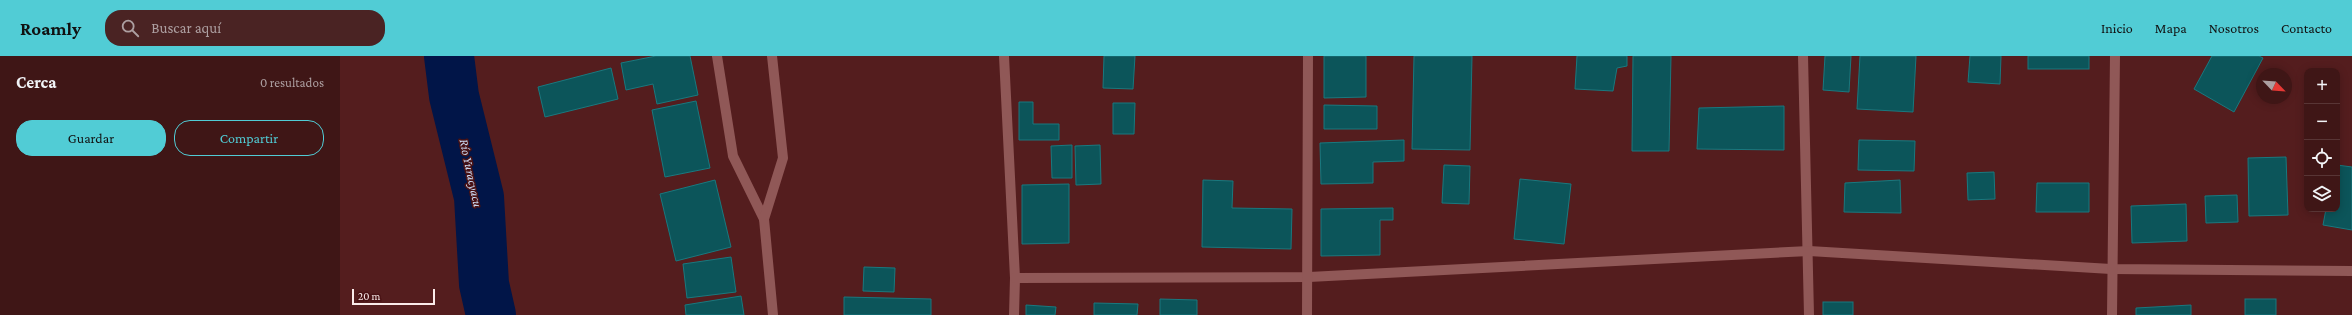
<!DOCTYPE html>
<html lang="es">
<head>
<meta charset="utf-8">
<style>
  body { margin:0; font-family:"Crimson Pro",serif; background:#4a2323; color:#f1f3f6 }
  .controls { position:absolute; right:12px; top:12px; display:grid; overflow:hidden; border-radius:8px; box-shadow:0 2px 10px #0003 }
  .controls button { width:36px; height:36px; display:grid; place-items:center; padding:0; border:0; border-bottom:1px solid #583535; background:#3f1616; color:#f1f3f6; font:20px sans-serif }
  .compass { position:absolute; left:1916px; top:12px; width:36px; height:36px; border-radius:50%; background:#3f1616; box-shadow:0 2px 10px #0003; rotate:115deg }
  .scale { position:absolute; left:12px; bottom:10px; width:83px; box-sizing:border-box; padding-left:4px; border:2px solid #faebea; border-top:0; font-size:11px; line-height:14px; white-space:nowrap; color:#faebea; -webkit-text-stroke:3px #491214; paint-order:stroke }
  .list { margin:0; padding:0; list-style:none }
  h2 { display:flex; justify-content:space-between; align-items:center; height:52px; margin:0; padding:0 16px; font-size:17px }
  h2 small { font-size:13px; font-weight:400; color:#ad9fa1 }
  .actions { display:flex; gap:8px; padding:12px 16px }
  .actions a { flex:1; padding:9px 0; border:1px solid #51ccd5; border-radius:16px; text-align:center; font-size:14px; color:#51ccd5 }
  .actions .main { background:#51ccd5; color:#111 }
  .icon { flex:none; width:22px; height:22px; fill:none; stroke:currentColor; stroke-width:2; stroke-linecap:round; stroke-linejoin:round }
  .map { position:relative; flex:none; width:2012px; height:259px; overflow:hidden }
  header { display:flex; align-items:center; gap:24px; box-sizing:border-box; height:56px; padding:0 20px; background:#51ccd5; color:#111 }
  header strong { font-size:19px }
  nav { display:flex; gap:22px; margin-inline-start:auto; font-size:14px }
  .search { width:280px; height:36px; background:#4a2323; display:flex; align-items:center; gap:10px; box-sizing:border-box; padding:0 14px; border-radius:16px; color:#ad9fa1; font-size:15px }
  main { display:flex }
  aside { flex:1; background:#3f1616 }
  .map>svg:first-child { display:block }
</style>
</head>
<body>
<header>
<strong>Roamly</strong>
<div class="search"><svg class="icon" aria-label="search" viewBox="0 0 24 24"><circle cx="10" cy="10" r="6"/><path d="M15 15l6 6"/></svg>Buscar aquí</div>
<nav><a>Inicio</a><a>Mapa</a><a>Nosotros</a><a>Contacto</a></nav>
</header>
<main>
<aside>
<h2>Cerca<small>0 resultados</small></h2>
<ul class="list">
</ul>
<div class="actions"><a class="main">Guardar</a><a>Compartir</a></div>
</aside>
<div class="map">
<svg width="2012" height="259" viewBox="0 0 2012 259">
  <rect width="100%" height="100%" fill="#541d1e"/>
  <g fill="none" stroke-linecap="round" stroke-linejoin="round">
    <!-- river -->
    <polyline stroke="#011548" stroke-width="50" points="109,0 114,40 139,141 144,228 151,259"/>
  </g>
  <!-- building -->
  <g fill="#0c555a" stroke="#19797f">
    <polygon points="316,0 350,0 358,39 317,48 313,28 286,34 281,7"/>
    <polygon points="764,0 795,0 793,33 763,32"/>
    <polygon points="984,0 1026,0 1026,41 984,42"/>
    <polygon points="1074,0 1132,0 1130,94 1072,93"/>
    <polygon points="1237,0 1287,0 1287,10 1277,12 1273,35 1235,33"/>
    <polygon points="1293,0 1331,0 1329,95 1292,95"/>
    <polygon points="1485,0 1511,0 1509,36 1483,34"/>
    <polygon points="1520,0 1576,0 1573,56 1517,53"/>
    <polygon points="1630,0 1661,0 1660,28 1628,26"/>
    <rect x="1688" y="0" width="61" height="13"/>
    <polygon points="1872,0 1919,0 1923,2 1894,56 1854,33"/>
    <polygon points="271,12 278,43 205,61 198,31"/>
    <polygon points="356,45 370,112 325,121 312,54"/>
    <polygon points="679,46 693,46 693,68 719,68 719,84 679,84"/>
    <polygon points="773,47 795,47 794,78 773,78"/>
    <polygon points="984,49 1037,50 1037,73 984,73"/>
    <polygon points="1444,50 1444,94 1357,93 1359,52"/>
    <polygon points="1064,84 1064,105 1033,106 1033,127 981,128 980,87"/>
    <polygon points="1519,84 1575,85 1574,115 1518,114"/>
    <polygon points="732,89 732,122 712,122 711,90"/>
    <polygon points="760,89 761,128 736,129 735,90"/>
    <polygon points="1946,101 1948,159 1909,160 1908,102"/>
    <polygon points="1104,109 1130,110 1129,148 1102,147"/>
    <polygon points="1997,109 2012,111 2012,174 1983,169 1986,153 1997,153"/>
    <polygon points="1654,116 1655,143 1628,144 1627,117"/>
    <polygon points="1180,123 1231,128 1224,188 1174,183"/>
    <polygon points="375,124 391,191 336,205 320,138"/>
    <polygon points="863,124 893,125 892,152 952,153 951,193 862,191"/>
    <polygon points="1560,124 1561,157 1504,156 1505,127"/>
    <polygon points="1697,127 1749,127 1749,156 1696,156"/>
    <polygon points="729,128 729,187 682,188 682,129"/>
    <polygon points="1897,139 1898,166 1866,167 1865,140"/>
    <polygon points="1846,148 1847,185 1792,187 1791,150"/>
    <polygon points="1053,152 1053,164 1040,164 1040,199 981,200 981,153"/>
    <polygon points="391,201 396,236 347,242 343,208"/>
    <polygon points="524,211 555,212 554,236 523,235"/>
    <polygon points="401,240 404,259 346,259 345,249"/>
    <polygon points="504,241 591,243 591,259 504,259"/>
    <polygon points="820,243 857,244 857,259 820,259"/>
    <rect x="1905" y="243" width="31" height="16"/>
    <rect x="1483" y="246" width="30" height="13"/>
    <polygon points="754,247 798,248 797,259 754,259"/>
    <polygon points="686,249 716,251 715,259 686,259"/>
    <polygon points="1851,249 1851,259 1796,259 1796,252"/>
  </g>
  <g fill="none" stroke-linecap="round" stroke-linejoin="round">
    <!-- minor -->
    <g stroke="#905857" stroke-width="10">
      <polyline points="377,0 393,100 424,163"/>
      <polyline points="432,0 443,102 424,163 433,259"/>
      <polyline points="664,0 675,222 674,259"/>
      <polyline points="1463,0 1469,259"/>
      <polyline points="675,222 969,221 1469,195 1771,213 2012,215"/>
      <polyline points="967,259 968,0"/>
      <polyline points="1772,259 1775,0"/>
    </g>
  </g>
  <g text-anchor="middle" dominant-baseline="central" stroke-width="3" stroke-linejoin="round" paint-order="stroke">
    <!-- water labels -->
    <g font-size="13" font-style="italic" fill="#c8d7f1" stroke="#491214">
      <text transform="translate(131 117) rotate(78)">Río Yuracyacu</text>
    </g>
  </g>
</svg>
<div class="controls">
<button>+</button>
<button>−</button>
<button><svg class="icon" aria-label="locate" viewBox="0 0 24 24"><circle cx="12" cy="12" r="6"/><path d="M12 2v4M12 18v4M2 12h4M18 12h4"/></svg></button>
<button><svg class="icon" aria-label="layers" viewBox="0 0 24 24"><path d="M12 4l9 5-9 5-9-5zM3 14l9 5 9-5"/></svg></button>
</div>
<svg class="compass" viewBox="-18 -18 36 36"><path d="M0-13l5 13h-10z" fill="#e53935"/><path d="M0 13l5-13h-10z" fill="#ad9fa1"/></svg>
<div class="scale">20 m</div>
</div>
</main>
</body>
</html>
